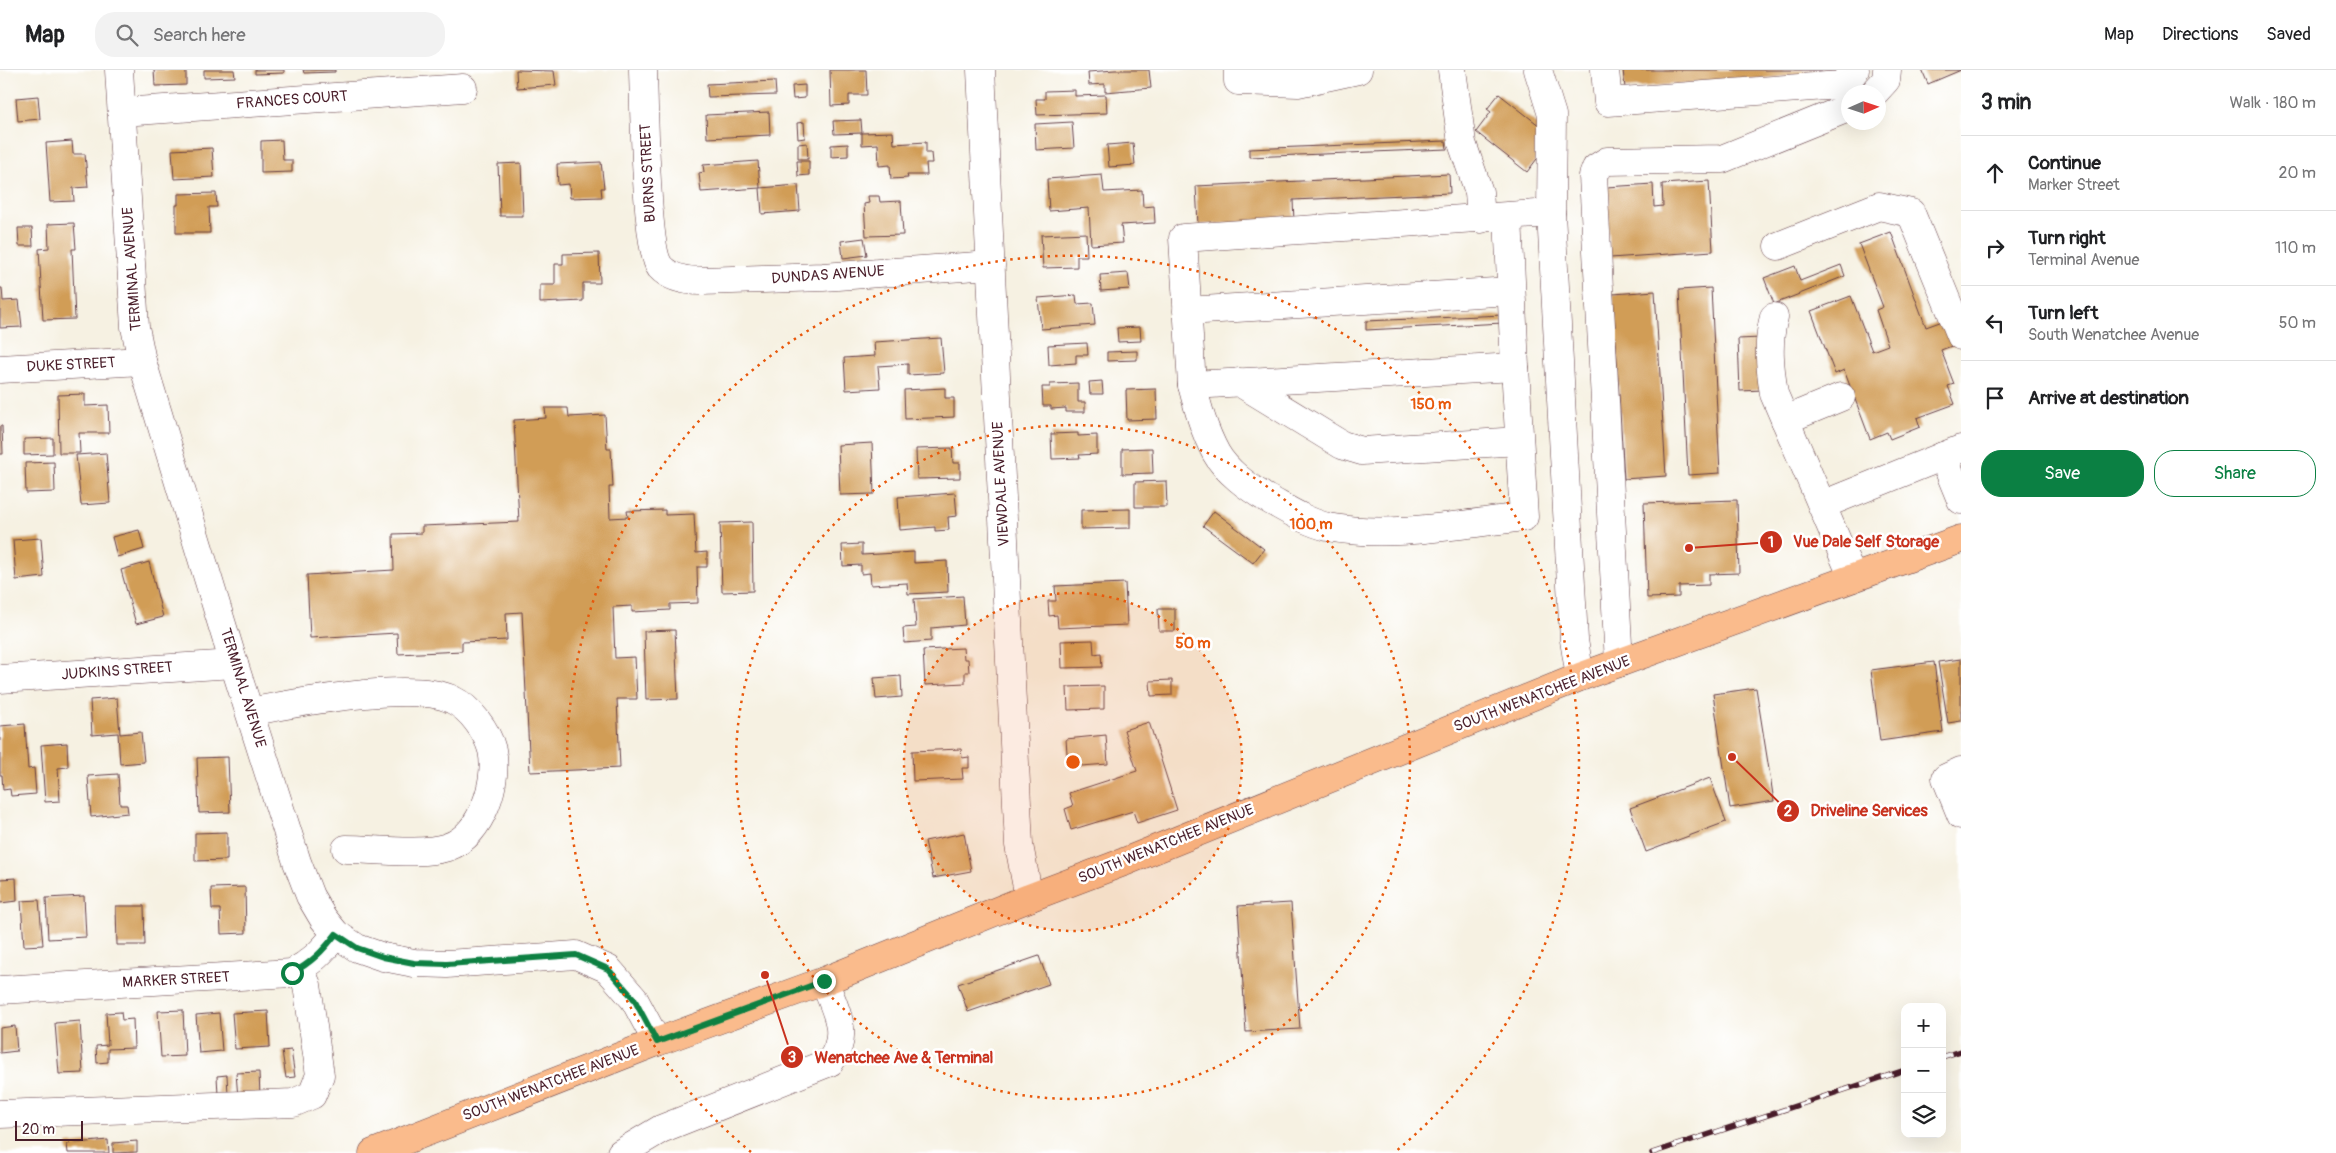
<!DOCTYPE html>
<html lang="en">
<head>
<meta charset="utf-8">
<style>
  body { margin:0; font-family:Pangolin,sans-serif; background:#f2f2f2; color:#202124 }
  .controls { position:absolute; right:15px; bottom:15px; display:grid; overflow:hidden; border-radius:10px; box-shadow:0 5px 20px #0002 }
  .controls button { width:45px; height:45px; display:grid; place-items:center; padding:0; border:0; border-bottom:1px solid #e0e0e0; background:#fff; color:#202124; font:25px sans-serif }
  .compass { position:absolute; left:1841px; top:15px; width:45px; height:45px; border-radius:50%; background:#fff; box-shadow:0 5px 20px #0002; rotate:87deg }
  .scale { position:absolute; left:15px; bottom:12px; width:68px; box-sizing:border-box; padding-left:5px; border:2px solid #4a1f2b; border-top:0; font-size:14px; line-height:18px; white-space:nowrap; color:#4a1f2b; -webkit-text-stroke:4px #fff; paint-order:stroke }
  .stop { position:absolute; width:15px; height:15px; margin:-11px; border:4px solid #0b8043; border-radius:50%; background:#fff }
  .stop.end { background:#0b8043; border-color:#fff; box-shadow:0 1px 5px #0008 }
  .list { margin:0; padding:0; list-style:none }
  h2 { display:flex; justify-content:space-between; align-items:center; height:65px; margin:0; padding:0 20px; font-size:21px }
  h2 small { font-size:16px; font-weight:400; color:#757577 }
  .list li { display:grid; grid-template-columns:32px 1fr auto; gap:15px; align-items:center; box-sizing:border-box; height:75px; padding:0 20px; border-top:1px solid #e0e0e0 }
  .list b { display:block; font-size:19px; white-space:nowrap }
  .list p { margin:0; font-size:16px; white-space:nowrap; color:#757577 }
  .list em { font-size:16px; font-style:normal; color:#757577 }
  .actions { display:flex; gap:10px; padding:15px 20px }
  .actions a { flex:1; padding:11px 0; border:1px solid #0b8043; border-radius:20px; text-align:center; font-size:18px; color:#0b8043 }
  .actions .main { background:#0b8043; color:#fff }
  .icon { flex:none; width:28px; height:28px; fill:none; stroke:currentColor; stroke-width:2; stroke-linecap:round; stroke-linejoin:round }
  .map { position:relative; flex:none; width:1961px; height:1083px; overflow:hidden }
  header { display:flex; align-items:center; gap:30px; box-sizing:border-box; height:70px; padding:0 25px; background:#fff; border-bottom:1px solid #e0e0e0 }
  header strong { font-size:24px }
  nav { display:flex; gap:28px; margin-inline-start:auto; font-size:18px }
  .search { width:350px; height:45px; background:#f2f2f2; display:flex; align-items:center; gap:12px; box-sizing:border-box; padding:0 18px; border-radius:20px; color:#757577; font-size:19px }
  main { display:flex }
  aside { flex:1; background:#fff }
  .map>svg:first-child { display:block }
</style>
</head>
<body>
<header>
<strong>Map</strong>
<div class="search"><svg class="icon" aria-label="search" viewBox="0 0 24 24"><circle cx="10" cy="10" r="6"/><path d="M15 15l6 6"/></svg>Search here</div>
<nav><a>Map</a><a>Directions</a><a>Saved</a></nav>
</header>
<main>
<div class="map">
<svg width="1961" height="1083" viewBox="0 0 1961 1083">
  <rect width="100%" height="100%" fill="#fff"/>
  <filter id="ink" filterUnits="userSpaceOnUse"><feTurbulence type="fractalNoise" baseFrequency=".02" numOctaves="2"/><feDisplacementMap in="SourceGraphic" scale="10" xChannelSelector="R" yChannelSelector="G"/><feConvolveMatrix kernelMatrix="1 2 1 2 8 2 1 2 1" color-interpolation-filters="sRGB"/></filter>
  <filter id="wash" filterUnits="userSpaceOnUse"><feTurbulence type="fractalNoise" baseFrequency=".0096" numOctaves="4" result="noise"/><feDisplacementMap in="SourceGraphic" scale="20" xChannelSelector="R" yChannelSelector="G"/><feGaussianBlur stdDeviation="1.12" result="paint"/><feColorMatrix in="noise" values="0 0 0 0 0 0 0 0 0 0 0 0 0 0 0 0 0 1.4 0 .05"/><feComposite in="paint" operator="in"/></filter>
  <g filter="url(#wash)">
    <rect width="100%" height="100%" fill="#f6f1e2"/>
    <g id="blocks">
      <!-- building -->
      <g fill="#d19d57">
        <polygon points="154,0 186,0 186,15 155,16"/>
        <polygon points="204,0 234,0 235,7 204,8"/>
        <polygon points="255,0 284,0 284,3 255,4"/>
        <polygon points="303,0 335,0 335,2 304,3"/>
        <polygon points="516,0 554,1 556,15 517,18"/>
        <polygon points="830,0 866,0 867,25 849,25 849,35 831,36"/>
        <polygon points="1115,0 1149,0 1151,18 1105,22 1105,14 1089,15 1088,2"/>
        <polygon points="1623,0 1841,0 1841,3 1625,18"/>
        <polygon points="1922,0 1961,0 1928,14"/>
        <polygon points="775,11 776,25 708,27 707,14"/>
        <polygon points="805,15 805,28 793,29 792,16"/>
        <polygon points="1075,20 1075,26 1106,25 1107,43 1037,45 1036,29 1045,29 1045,21"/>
        <polygon points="1499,24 1540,56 1543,81 1527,102 1476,62 1491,42 1487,39"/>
        <polygon points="38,26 40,49 18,51 16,28"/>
        <polygon points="769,42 770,65 707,68 706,45"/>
        <polygon points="861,50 862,63 893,62 894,74 926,72 926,83 931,83 932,93 926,93 927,105 907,105 908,108 891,109 890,95 879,96 878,74 862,75 862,63 834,64 833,51"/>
        <polygon points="804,52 805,68 798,69 797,53"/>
        <polygon points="1072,52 1074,78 1036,80 1035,54"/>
        <polygon points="282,70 283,90 292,90 292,102 261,103 261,71"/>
        <polygon points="72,71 73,84 85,84 88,117 73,118 74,131 50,132 46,73"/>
        <polygon points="1446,71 1447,79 1249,87 1249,79"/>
        <polygon points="807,73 808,89 798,89 798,74"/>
        <polygon points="1133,73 1135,95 1109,97 1107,75"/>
        <polygon points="848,74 848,86 831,87 831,75"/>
        <polygon points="212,78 214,107 174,109 172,80"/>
        <polygon points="758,91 760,118 701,122 699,103 704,102 703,95"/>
        <polygon points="797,91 809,91 809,105 798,106"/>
        <polygon points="601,92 604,118 601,118 602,127 570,128 569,114 558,115 557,94"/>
        <polygon points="521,93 523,146 500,146 498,94"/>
        <polygon points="1449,104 1450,123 1293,130 1294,151 1198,155 1196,116"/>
        <polygon points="1102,105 1104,122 1142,120 1143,137 1154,136 1155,153 1121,155 1123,173 1091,175 1089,138 1049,141 1047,109"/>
        <polygon points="1709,111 1713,181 1610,188 1606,117 1653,114 1654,137 1663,136 1662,114"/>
        <polygon points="798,115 800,141 762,144 760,118"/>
        <polygon points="216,123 217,137 209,137 210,163 176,163 176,135 178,135 178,124"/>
        <polygon points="868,126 879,126 880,132 901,131 903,165 866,166 864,134 869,133"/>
        <polygon points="74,153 76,179 72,179 75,249 43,250 39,179 49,178 48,154"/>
        <polygon points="18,158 32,158 33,176 19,176"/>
        <polygon points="1891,162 1926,257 1948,249 1957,274 1941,280 1954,314 1948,316 1955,334 1917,348 1920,357 1890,369 1887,362 1870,369 1844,300 1835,304 1811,241 1851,226 1872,281 1888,275 1876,240 1883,237 1859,174"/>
        <polygon points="1086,163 1087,186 1077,186 1077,197 1043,198 1041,165"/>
        <polygon points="864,168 867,185 843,188 841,171"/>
        <polygon points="599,183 600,213 583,213 583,231 540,233 540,215 555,215 555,194 563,194 563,184"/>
        <polygon points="1841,195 1845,206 1774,234 1764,208 1795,196 1800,211"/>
        <polygon points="1128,203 1130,219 1101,221 1100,205"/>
        <polygon points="0,218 2,218 3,231 19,230 22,257 0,258"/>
        <polygon points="1711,218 1720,403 1688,405 1679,220"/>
        <polygon points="1655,221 1666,406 1624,409 1613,224"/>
        <polygon points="1076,225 1077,234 1093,233 1095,255 1041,259 1038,228"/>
        <polygon points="1503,245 1503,253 1366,260 1366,251"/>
        <polygon points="1140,257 1141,271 1118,272 1117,258"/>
        <polygon points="941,268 944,303 908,305 908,294 878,296 880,318 846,320 844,288 875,286 874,272"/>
        <polygon points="1761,268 1763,320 1740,321 1738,269"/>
        <polygon points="1087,273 1088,285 1076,285 1076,293 1049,295 1048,275"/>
        <polygon points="1137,281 1137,290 1107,291 1107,282"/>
        <polygon points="1102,311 1103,324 1090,324 1089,312"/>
        <polygon points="1078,313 1078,332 1085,332 1085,342 1066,342 1066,338 1051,339 1051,336 1043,336 1042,317 1050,317 1050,314"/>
        <polygon points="945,318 945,328 954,328 954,347 905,349 904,320"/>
        <polygon points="1156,319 1157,349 1127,350 1126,320"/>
        <polygon points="85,324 85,336 108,335 109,363 79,363 80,383 59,383 58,325"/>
        <polygon points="545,338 568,338 569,347 605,345 607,379 611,379 613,417 609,417 610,448 628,447 627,441 665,440 665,445 694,444 696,483 707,482 707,497 697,497 698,533 670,534 670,540 632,542 632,536 613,537 615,588 635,587 637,629 617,629 620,698 530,702 522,542 506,543 507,570 462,572 462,581 398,584 397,563 310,568 307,505 394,500 393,464 422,463 422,456 519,452 514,350 546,348"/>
        <polygon points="0,356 2,356 3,384 0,384"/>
        <polygon points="1078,363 1078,366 1097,365 1097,384 1079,385 1080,388 1052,389 1051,364"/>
        <polygon points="53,368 53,384 24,385 24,369"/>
        <polygon points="872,373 874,424 840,425 838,375"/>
        <polygon points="952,378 953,393 960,393 960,408 917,409 916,379"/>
        <polygon points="1152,378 1153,403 1122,404 1122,379"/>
        <polygon points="106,383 110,433 81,435 76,385"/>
        <polygon points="54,392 55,422 26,423 25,393"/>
        <polygon points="1166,411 1167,437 1135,437 1135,412"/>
        <polygon points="955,423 957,446 948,447 949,460 935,461 935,457 900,460 898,427"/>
        <polygon points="1737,430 1739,503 1709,504 1709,515 1679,516 1679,527 1647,528 1644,433"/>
        <polygon points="1130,439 1130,458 1081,459 1081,440"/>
        <polygon points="1214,441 1264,479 1253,493 1203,456"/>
        <polygon points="752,452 753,521 722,522 720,453"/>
        <polygon points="139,460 144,479 117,487 112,467"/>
        <polygon points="41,468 44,507 16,510 13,470"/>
        <polygon points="862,474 862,485 914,482 914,493 947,491 948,522 908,524 907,513 871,515 870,503 861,504 861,495 843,496 842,475"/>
        <polygon points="149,492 163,547 136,554 121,500"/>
        <polygon points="1125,513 1127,555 1058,558 1057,545 1049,546 1048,531 1056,531 1055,516"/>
        <polygon points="963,526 965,555 931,558 931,571 904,573 903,558 916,557 914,529"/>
        <polygon points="1158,539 1175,539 1175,561 1159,561"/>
        <polygon points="675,560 678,629 646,630 644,561"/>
        <polygon points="1093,570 1094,584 1101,583 1102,597 1062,598 1061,571"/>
        <polygon points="963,578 964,589 968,589 969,602 965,602 965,613 925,615 923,580"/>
        <polygon points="1961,589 1961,651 1948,653 1938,592"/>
        <polygon points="1934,592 1943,662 1880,671 1871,600"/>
        <polygon points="901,606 902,627 876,629 874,608"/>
        <polygon points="1172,610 1172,625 1151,626 1150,611"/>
        <polygon points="1104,616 1104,639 1068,640 1067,617"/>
        <polygon points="1756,618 1774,731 1730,738 1713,624"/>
        <polygon points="117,628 120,664 141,662 144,692 120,694 118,663 92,665 90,630"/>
        <polygon points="1149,652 1177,740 1137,753 1133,741 1071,760 1065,739 1073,736 1069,723 1137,701 1124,660"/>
        <polygon points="25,654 28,699 34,698 36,724 11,726 10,719 3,720 2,705 0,705 0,656"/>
        <polygon points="1106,665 1108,694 1068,697 1066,669"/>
        <polygon points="67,673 68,697 58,698 60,731 45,732 41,675"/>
        <polygon points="961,679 962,688 969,687 969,698 962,698 963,709 913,711 912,681"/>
        <polygon points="228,687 230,742 199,743 197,688"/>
        <polygon points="118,704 120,735 127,735 128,743 91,747 88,706"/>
        <polygon points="1710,708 1726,752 1646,782 1630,738"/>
        <polygon points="227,762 227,790 195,791 195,763"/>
        <polygon points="964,763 971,801 933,808 925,771"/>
        <polygon points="16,808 17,831 0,833 0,809"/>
        <polygon points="245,817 246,863 221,864 220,839 212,839 211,818"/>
        <polygon points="84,826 86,867 48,869 46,828"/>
        <polygon points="39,830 43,875 24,876 21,831"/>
        <polygon points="1291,833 1300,959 1246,962 1238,836"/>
        <polygon points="116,836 144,836 145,875 117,875"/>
        <polygon points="1039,886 1049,914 968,942 958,914"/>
        <polygon points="183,940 185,986 161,987 158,941"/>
        <polygon points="268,941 270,977 235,979 232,943"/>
        <polygon points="121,942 122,950 133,949 134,978 108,979 108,992 97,993 96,976 108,975 106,943"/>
        <polygon points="219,943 222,981 199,983 196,945"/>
        <polygon points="80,951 83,1003 59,1004 55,953"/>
        <polygon points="15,956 17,981 0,983 0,958"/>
        <polygon points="291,980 295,1007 286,1008 282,981"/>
        <polygon points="259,1002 260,1027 238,1028 236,1003"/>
        <polygon points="227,1005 228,1025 218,1025 217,1006"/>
        <polygon points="108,1070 109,1083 68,1083 67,1074"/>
        <polygon points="137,1071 137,1082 113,1083 113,1073"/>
      </g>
    </g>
  </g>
  <g filter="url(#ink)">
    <use href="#blocks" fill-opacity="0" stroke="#643e46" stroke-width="1"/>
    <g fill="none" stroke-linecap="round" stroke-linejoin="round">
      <!-- minor casing -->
      <g stroke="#643e46" stroke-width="29">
        <g id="minor">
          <polyline points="119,0 135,257 142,291 234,594 297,792 310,826 323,848 336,864 357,878 383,887 414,893 447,894 576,885 608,899 634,929 657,972"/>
          <path d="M643 0C644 32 646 179 660 197 671 209 688 211 702 211L823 207 991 195"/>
          <polyline points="981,0 1019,775 1029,828"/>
          <polyline points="1238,0 1238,11 1298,13 1358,0"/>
          <polyline points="1452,0 1462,73 1479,122 1481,149"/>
          <polyline points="1538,0 1552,45 1551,143"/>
          <polyline points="1605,0 1608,32 1840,15 1849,9 1855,0"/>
          <polyline points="1875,22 1886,10 1887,0"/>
          <polyline points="122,42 463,18"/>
          <polyline points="1508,147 1515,297 1192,315 1183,168 1551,143 1574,570 1580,607"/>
          <polyline points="1778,176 1879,136 1911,143 1961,266"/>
          <polyline points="1187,241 1511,221"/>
          <path d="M1774 247C1767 273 1770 298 1774 324L1853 508"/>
          <polyline points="0,299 142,291"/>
          <polyline points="1239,312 1342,375 1362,381 1519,371"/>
          <path d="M1192 315C1198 338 1204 361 1216 383 1226 401 1249 418 1266 428 1285 438 1306 452 1328 457 1389 469 1462 454 1524 447L1515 297"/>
          <polyline points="1785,350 1841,327"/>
          <polyline points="1943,386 1961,430"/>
          <polyline points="1822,435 1961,379"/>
          <polyline points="1619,593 1593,106 1596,98 1607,91 1722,89 1848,38"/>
          <polyline points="0,609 234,594"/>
          <path d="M250 642C293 633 416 610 453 630 470 638 487 661 492 680 499 711 482 765 448 777 420 786 377 779 346 779"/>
          <polyline points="1961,701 1946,708 1961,745"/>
          <path d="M0 920 292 903C311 893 323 881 336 864"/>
          <polyline points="0,1044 293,1033 312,1025 320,1005 307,915 300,899"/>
          <path d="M621 1083 661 1059 830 992C851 964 835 939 824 911"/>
        </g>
      </g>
      <!-- major casing -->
      <g stroke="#643e46" stroke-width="29">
        <polyline id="major" points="373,1083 657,972 824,911 1029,828 1124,792 1580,607 1961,469"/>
      </g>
      <!-- minor -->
      <use href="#minor" stroke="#fff" stroke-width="28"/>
      <!-- major -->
      <use href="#major" stroke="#fabb8c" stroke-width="28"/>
      <!-- rail casing -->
      <g stroke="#4a1f2b" stroke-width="5.5">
        <g id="rail">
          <polyline points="1942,987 1961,981"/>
          <polyline points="1652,1083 1905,1000"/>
        </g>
      </g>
      <!-- rail -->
      <use href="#rail" stroke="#fff" stroke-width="4" stroke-dasharray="11" stroke-linecap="butt"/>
    </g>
  </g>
  <g fill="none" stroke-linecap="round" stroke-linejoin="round" filter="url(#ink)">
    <!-- route -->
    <path stroke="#0b8043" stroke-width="6" d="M292 903C311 893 323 881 336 864L357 878 383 887 414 893 447 894 576 885 608 899 634 929 657 972 824 911"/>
  </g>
  <!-- distance rings -->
  <circle cx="1073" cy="692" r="169" fill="#e8590c" fill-opacity=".12"/>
  <g fill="none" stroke="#e8590c" stroke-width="2.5" stroke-dasharray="2.5 5">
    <circle cx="1073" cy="692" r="169"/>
    <circle cx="1073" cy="692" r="337"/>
    <path d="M751 1082A506 506 0 1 1 1395 1082"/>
  </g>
  <g text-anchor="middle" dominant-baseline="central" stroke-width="5" stroke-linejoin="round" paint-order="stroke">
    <!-- street labels -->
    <g font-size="15" fill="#4a1f2b" stroke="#fff">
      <text transform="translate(292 30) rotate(-4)">FRANCES COURT</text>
      <text transform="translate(648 103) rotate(-93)">BURNS STREET</text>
      <text transform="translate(132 199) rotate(-94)">TERMINAL AVENUE</text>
      <text transform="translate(828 205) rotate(-4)">DUNDAS AVENUE</text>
      <text transform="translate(71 295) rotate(-3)">DUKE STREET</text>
      <text transform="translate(1001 414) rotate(-93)">VIEWDALE AVENUE</text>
      <text transform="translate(117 601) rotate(-4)">JUDKINS STREET</text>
      <text transform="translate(243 618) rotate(73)">TERMINAL AVENUE</text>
      <text transform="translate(1542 624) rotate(-21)">SOUTH WENATCHEE AVENUE</text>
      <text transform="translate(1166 774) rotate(-22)">SOUTH WENATCHEE AVENUE</text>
      <text transform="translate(176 910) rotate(-3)">MARKER STREET</text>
      <text transform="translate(551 1013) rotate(-21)">SOUTH WENATCHEE AVENUE</text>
    </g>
  </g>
  <circle cx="1073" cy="692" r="8" fill="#e8590c" stroke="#fff" stroke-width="2.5"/>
  <g font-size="15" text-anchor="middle" font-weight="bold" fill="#e8590c" stroke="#fff" stroke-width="5" stroke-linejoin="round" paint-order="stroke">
    <text x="1431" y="339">150 m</text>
    <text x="1311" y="459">100 m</text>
    <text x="1193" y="578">50 m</text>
  </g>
  <!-- callouts -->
  <path fill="none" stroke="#c8321e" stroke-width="2" d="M1689 478L1771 472M1732 687L1788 741M765 905L792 987"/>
  <g fill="#c8321e" stroke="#fff" stroke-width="2">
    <circle cx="1689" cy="478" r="5"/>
    <circle cx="1732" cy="687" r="5"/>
    <circle cx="765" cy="905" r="5"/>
    <circle cx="1771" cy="472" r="12"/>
    <circle cx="1788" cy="741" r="12"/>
    <circle cx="792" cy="987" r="12"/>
  </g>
  <g font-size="15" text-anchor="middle" font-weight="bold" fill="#fff">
    <text x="1771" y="477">1</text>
    <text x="1788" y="746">2</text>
    <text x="792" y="992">3</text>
  </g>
  <g font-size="16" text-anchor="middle" font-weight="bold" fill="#c8321e" stroke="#fff" stroke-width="5" stroke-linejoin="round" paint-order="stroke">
    <text x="1866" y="477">Vue Dale Self Storage</text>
    <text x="1869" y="746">Driveline Services</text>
    <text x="904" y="993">Wenatchee Ave &amp; Terminal</text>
  </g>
</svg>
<div class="controls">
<button>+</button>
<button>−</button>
<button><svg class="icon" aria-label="layers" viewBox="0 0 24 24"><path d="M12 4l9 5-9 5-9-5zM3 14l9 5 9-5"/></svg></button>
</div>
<svg class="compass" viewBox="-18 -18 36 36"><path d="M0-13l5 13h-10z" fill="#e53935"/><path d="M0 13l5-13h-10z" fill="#757577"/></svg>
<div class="scale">20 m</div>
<div class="stop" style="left:292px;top:903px"></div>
<div class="stop end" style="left:824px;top:911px"></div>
</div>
<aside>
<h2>3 min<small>Walk · 180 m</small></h2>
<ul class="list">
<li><svg class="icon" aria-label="ahead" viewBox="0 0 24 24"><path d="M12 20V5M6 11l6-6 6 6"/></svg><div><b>Continue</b><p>Marker Street</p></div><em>20 m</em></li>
<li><svg class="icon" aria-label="right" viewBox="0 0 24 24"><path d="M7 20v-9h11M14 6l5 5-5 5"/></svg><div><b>Turn right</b><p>Terminal Avenue</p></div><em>110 m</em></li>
<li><svg class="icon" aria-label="left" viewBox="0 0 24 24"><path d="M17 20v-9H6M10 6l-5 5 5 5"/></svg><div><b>Turn left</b><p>South Wenatchee Avenue</p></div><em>50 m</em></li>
<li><svg class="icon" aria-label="arrive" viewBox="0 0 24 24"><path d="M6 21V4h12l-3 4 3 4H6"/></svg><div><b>Arrive at destination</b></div></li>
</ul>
<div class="actions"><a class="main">Save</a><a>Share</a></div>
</aside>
</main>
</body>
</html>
